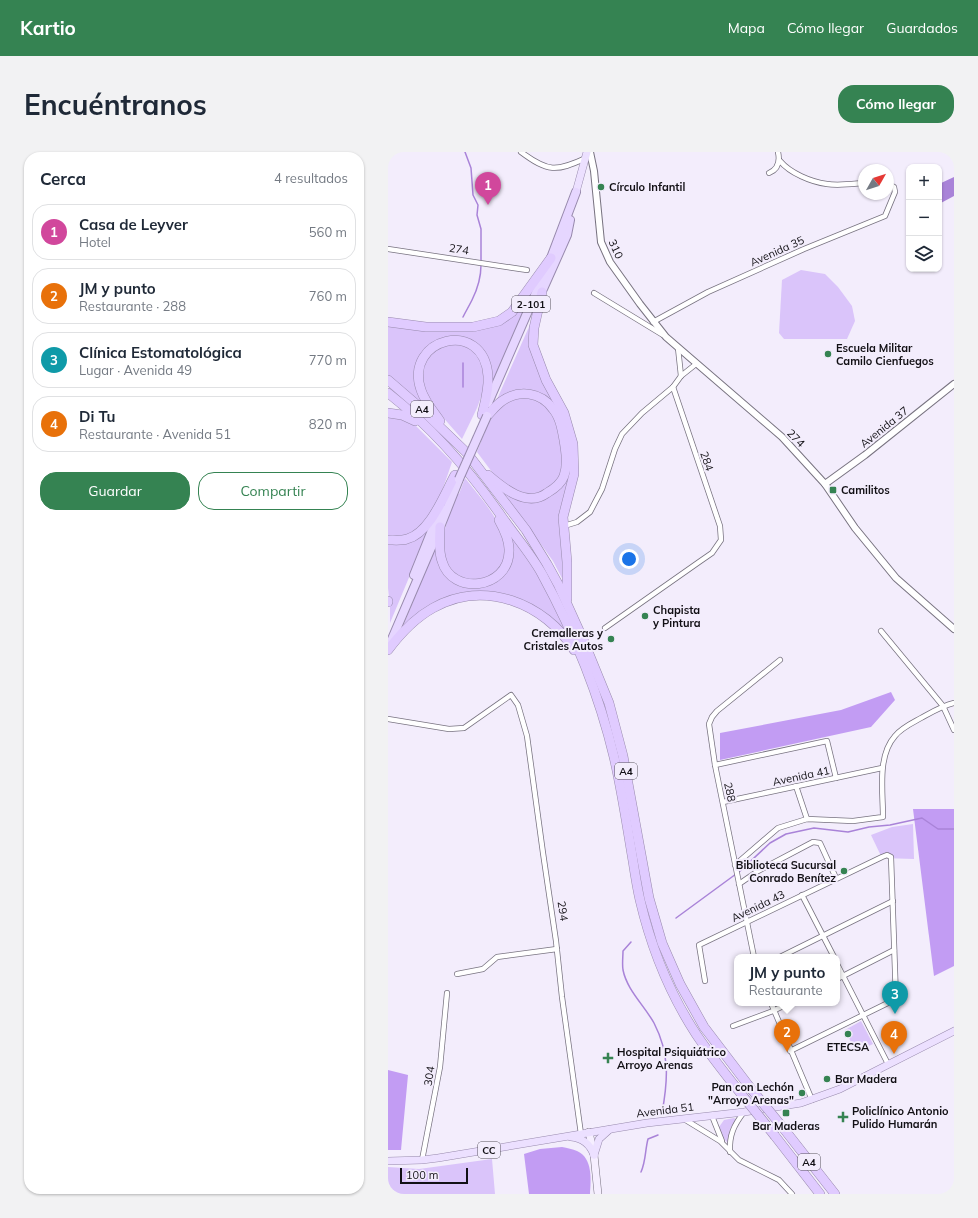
<!DOCTYPE html>
<html lang="es">
<head>
<meta charset="utf-8">
<style>
  body { margin:0; font-family:Mulish,sans-serif; background:#f2f2f3; color:#1f2937 }
  .controls { position:absolute; right:12px; top:12px; display:grid; overflow:hidden; border-radius:8px; box-shadow:0 1px 3px #0004 }
  .controls button { width:36px; height:36px; display:grid; place-items:center; padding:0; border:0; border-bottom:1px solid #e0e1e3; background:#fff; color:#1f2937; font:20px sans-serif }
  .compass { position:absolute; left:470px; top:12px; width:36px; height:36px; border-radius:50%; background:#fff; box-shadow:0 1px 3px #0004; rotate:51deg }
  .scale { position:absolute; left:12px; bottom:10px; width:68px; box-sizing:border-box; padding-left:4px; border:2px solid #121015; border-top:0; font-size:11px; line-height:14px; white-space:nowrap; color:#121015; -webkit-text-stroke:3px #f3edfc; paint-order:stroke }
  .you { position:absolute; left:241px; top:407px; width:14px; height:14px; margin:-10px; border:3px solid #fff; border-radius:50%; background:#1a73e8; box-shadow:0 0 0 6px #1a73e833 }
  .badge { display:grid; place-items:center; width:26px; height:26px; border-radius:50%; background:#358352; color:#fff; font-size:13px; font-weight:700 }
  .pin { position:absolute; translate:-50% -33px; filter:drop-shadow(0 1px 2px #0008) }
  .pin::after { content:''; position:absolute; top:21px; width:14px; height:12px; background:inherit; clip-path:polygon(0 0,100% 0,50% 100%) }
  .popup { position:absolute; left:346px; top:802px; width:106px; height:52px; box-sizing:border-box; display:grid; place-content:center; border-radius:8px; background:#fff; filter:drop-shadow(0 1px 3px #0005); font-size:13px; white-space:nowrap; color:#747a83 }
  .popup b { font-size:15px; color:#1f2937 }
  .popup::after { content:''; position:absolute; left:50%; top:100%; margin-left:-8px; border:8px solid transparent; border-top-color:#fff }
  .list { margin:0; padding:0; list-style:none }
  h2 { display:flex; justify-content:space-between; align-items:center; height:52px; margin:0; padding:0 16px; font-size:17px }
  h2 small { font-size:13px; font-weight:400; color:#747a83 }
  .list li { display:grid; grid-template-columns:26px 1fr auto; gap:12px; align-items:center; box-sizing:border-box; height:56px; margin:0 8px 8px; padding:0 8px; border:1px solid #e0e1e3; border-radius:16px }
  .list b { display:block; font-size:15px; white-space:nowrap }
  .list p { margin:0; font-size:13px; white-space:nowrap; color:#747a83 }
  .list em { font-size:13px; font-style:normal; color:#747a83 }
  .actions { display:flex; gap:8px; padding:12px 16px }
  .actions a { flex:1; padding:9px 0; border:1px solid #358352; border-radius:16px; text-align:center; font-size:14px; color:#358352 }
  .actions .main { background:#358352; color:#fff }
  .icon { flex:none; width:22px; height:22px; fill:none; stroke:currentColor; stroke-width:2; stroke-linecap:round; stroke-linejoin:round }
  .map { position:relative; flex:none; width:566px; height:1042px; overflow:hidden; border-radius:16px }
  header { display:flex; align-items:center; gap:24px; box-sizing:border-box; height:56px; padding:0 20px; background:#358352; color:#fff }
  header strong { font-size:19px }
  nav { display:flex; gap:22px; margin-inline-start:auto; font-size:14px }
  .intro { display:flex; align-items:center; justify-content:space-between; box-sizing:border-box; height:96px; padding:0 24px }
  h1 { margin:0; font-size:28px }
  .button { padding:10px 18px; border-radius:16px; background:#358352; color:#fff; font-size:14px; font-weight:700 }
  main { display:flex; gap:24px; padding:0 24px }
  aside { flex:1; background:#fff; border-radius:16px; box-shadow:0 1px 3px #0004 }
  .map>svg:first-child { display:block }
</style>
</head>
<body>
<header>
<strong>Kartio</strong>
<nav><a>Mapa</a><a>Cómo llegar</a><a>Guardados</a></nav>
</header>
<div class="intro"><h1>Encuéntranos</h1><a class="button">Cómo llegar</a></div>
<main>
<aside>
<h2>Cerca<small>4 resultados</small></h2>
<ul class="list">
<li><span class="badge" style="background:#d1479c">1</span><div><b>Casa de Leyver</b><p>Hotel</p></div><em>560 m</em></li>
<li><span class="badge" style="background:#e8710a">2</span><div><b>JM y punto</b><p>Restaurante · 288</p></div><em>760 m</em></li>
<li><span class="badge" style="background:#0f9aa8">3</span><div><b>Clínica Estomatológica</b><p>Lugar · Avenida 49</p></div><em>770 m</em></li>
<li><span class="badge" style="background:#e8710a">4</span><div><b>Di Tu</b><p>Restaurante · Avenida 51</p></div><em>820 m</em></li>
</ul>
<div class="actions"><a class="main">Guardar</a><a>Compartir</a></div>
</aside>
<div class="map">
<svg width="566" height="1042" viewBox="0 0 566 1042">
  <rect width="100%" height="100%" fill="#f3edfc"/>
  <!-- green -->
  <g fill="#dac4fa">
    <polygon points="413,118 437,122 450,135 464,154 467,169 459,187 396,187 391,181 394,128"/>
    <polygon points="144,138 102,236 95,201 60,186 30,211 39,257 0,223 0,172 112,171"/>
    <polygon points="144,168 143,181 176,267 183,316 177,340 177,432 165,409 110,333 137,347 175,331 174,269 140,238 106,254"/>
    <polygon points="60,191 80,194 94,208 97,234 89,256 74,287 39,247 34,235 36,211 40,203"/>
    <polygon points="132,244 153,248 168,267 176,301 173,326 166,335 149,343 127,340 110,328 89,300 100,271 110,255"/>
    <path d="M0 263 12 265 25 271 64 310C56 333 46 369 24 382 17 386 8 385 0 384Z"/>
    <path d="M77 326C90 343 109 363 115 383 117 390 117 398 118 405L106 424 87 430 66 423 56 409 55 383 68 341 71 342Z"/>
    <polygon points="45,368 2,471 2,455 0,436 0,389 14,390"/>
    <polygon points="117,375 150,423 177,477 154,460 138,450 70,443 13,479 49,391 52,410 83,435 119,416"/>
    <polygon points="525,672 526,707 494,706 483,683 504,675"/>
    <polygon points="473,869 485,892 468,900 457,878"/>
    <polygon points="346,966 348,967 342,977 340,991 332,983 331,975 336,968"/>
    <polygon points="104,1007 107,1042 0,1042 0,1015 31,1017"/>
  </g>
  <!-- forest -->
  <g fill="#c29cf3">
    <polygon points="503,540 507,548 483,575 332,608 332,581 453,558"/>
    <polygon points="525,657 566,657 566,814 546,824"/>
    <polygon points="0,918 20,923 13,998 0,998"/>
    <path d="M174 995C179 996 185 997 189 999 205 1006 203 1028 202 1042H141L136 1002 152 997Z"/>
  </g>
  <!-- water -->
  <polygon fill="#a983d8" points="566,25 566,44 551,52 551,32"/>
  <g fill="none" stroke-linecap="round" stroke-linejoin="round">
    <!-- stream -->
    <g stroke="#a983d8" stroke-width="1.5">
      <polyline points="77,0 83,16 85,43 90,53 89,63 93,77 93,109"/>
      <path d="M75 165C78 159 81 154 84 148 89 138 93 124 93 113"/>
      <polyline points="75,211 75,235"/>
      <polyline points="351,720 382,691 398,682 426,676 460,680 481,675 502,673 534,666 550,677 566,677"/>
      <polyline points="288,766 348,722"/>
      <path d="M243 790 235 799C235 805 234 812 235 818 239 838 256 853 266 871 282 902 280 928 274 961"/>
      <path d="M253 1020C258 1009 257 998 260 987L270 983"/>
    </g>
    <!-- minor casing -->
    <g stroke="#787380" stroke-width="6">
      <g id="minor">
        <path d="M133 0C160 20 168 20 198 6"/>
        <path d="M392 9C402 21 423 30 439 32 450 34 464 32 476 31"/>
        <path d="M381 21C391 17 392 9 390 0"/>
        <polyline points="0,97 139,118"/>
        <polyline points="206,141 275,183"/>
        <polyline points="265,170 320,140 416,97 497,64 507,40 506,35 500,32"/>
        <polyline points="290,196 293,224"/>
        <polyline points="176,374 189,370 202,360 214,337 227,297 234,282 254,261 285,235 293,224 308,212"/>
        <polyline points="217,476 311,410 324,401 333,388 332,374 285,235"/>
        <polyline points="493,479 555,554 566,578"/>
        <polyline points="0,567 61,577 76,576 123,543 130,553 139,584 155,701 168,789 174,845 193,982"/>
        <polyline points="327,613 439,589 448,626"/>
        <polyline points="408,634 419,667"/>
        <polyline points="335,650 494,616"/>
        <path d="M347 713 390 676 419 667 465 669 495 665C495 640 489 604 507 584 513 576 524 571 533 566 544 560 554 554 566 551"/>
        <polyline points="351,732 370,719 425,690 432,691 448,726"/>
        <polyline points="414,743 446,805"/>
        <polyline points="366,805 327,613 321,572 324,565 329,559 392,508"/>
        <polyline points="392,805 505,749"/>
        <polyline points="449,812 500,912"/>
        <polyline points="69,822 95,817 109,805 169,797"/>
        <polyline points="449,827 506,798"/>
        <polyline points="317,829 311,793 494,705 499,703 503,705 508,847 402,899"/>
        <polyline points="383,851 424,948"/>
        <polyline points="345,874 385,859 401,851"/>
        <polyline points="324,964 334,989"/>
        <polyline points="296,967 332,989 351,1008 391,1028 404,1042"/>
        <path d="M342 1000C341 983 346 973 356 960"/>
        <polyline points="34,1008 52,915 59,841"/>
      </g>
    </g>
    <!-- tertiary casing -->
    <g stroke="#787380" stroke-width="8">
      <g id="tertiary">
        <polyline points="202,0 206,19 213,90 222,110 252,152 278,185 394,285 437,332 467,376 508,426 566,477"/>
        <polyline points="437,332 477,303 566,232"/>
      </g>
    </g>
    <!-- secondary casing -->
    <g stroke="#787380" stroke-width="8">
      <polyline id="secondary" points="201,980 206,1003 210,1042"/>
    </g>
    <!-- primary casing -->
    <g stroke="#988aad" stroke-width="8">
      <g id="primary">
        <polyline points="188,40 199,0"/>
        <path d="M183 985C195 986 202 992 206 1003"/>
        <polyline points="206,1003 211,987 221,978"/>
        <polyline points="0,1009 34,1008 50,1006 259,971 356,960 413,951 452,937 566,879"/>
      </g>
    </g>
    <!-- trunk casing -->
    <g stroke="#988aad" stroke-width="10">
      <g id="trunk">
        <polyline points="155,137 179,83 182,68"/>
        <polyline points="100,251 163,106 188,40"/>
        <polyline points="26,423 53,356"/>
        <polyline points="1,494 52,375 71,327"/>
      </g>
    </g>
    <!-- motorway casing -->
    <g stroke="#988aad" stroke-width="10">
      <g id="motorway">
        <polyline points="154,140 146,176 145,193 158,228 176,261 185,292 186,322 175,365 179,410 179,447"/>
        <polyline points="0,170 38,175 85,175 111,169 124,160 163,106"/>
        <polyline points="0,228 29,253 79,301 138,378 159,412 170,432 194,485 221,551 235,604 261,746 274,791 292,832 316,875 364,938"/>
        <path d="M0 241C45 276 82 319 114 365 127 384 143 402 154 422 185 479 211 542 226 605 234 639 239 674 245 709 247 722 249 735 252 748 263 795 282 842 308 882 322 903 338 923 354 943"/>
        <polyline points="0,261 14,263 27,269"/>
        <path d="M99 264C104 259 108 253 114 249 131 237 153 240 165 257 172 265 174 277 176 288 178 300 180 313 176 324 173 332 166 337 159 341 139 356 115 336 100 323"/>
        <path d="M52 269C45 259 37 250 33 238 15 186 96 165 100 224 101 237 97 251 94 263"/>
        <path d="M52 375C52 386 50 398 54 409 64 444 120 437 121 400 122 389 116 377 111 368"/>
        <path d="M0 388C6 388 13 389 19 387 42 381 56 343 67 323"/>
        <polyline points="0,449 0,450"/>
        <path d="M0 498C12 482 27 466 45 456 96 427 157 451 186 498"/>
        <polyline points="396,977 447,1042"/>
        <polyline points="387,984 432,1042"/>
      </g>
    </g>
    <!-- minor -->
    <use href="#minor" stroke="#fff" stroke-width="4.5"/>
    <!-- tertiary -->
    <use href="#tertiary" stroke="#fff" stroke-width="6"/>
    <!-- secondary -->
    <use href="#secondary" stroke="#f6efff" stroke-width="7"/>
    <!-- primary -->
    <use href="#primary" stroke="#ece0ff" stroke-width="7"/>
    <!-- trunk -->
    <use href="#trunk" stroke="#e6d6ff" stroke-width="8"/>
    <!-- motorway -->
    <use href="#motorway" stroke="#e0cbff" stroke-width="9"/>
    <!-- trunk-bridge casing -->
    <g stroke="#988aad" stroke-width="10" stroke-linecap="butt">
      <polyline id="trunk-bridge" points="71,327 99,264"/>
    </g>
    <!-- motorway-bridge casing -->
    <g stroke="#988aad" stroke-width="10" stroke-linecap="butt">
      <g id="motorway-bridge">
        <polyline points="364,938 396,977"/>
        <polyline points="354,943 387,984"/>
      </g>
    </g>
    <!-- trunk-bridge -->
    <use href="#trunk-bridge" stroke="#e6d6ff" stroke-width="8"/>
    <!-- motorway-bridge -->
    <use href="#motorway-bridge" stroke="#e0cbff" stroke-width="9"/>
  </g>
  <!-- markers -->
  <g fill="#358352" stroke="#f3edfc" stroke-width="1.5">
    <circle cx="213" cy="35" r="4"/>
    <circle cx="440" cy="202" r="4"/>
    <rect x="441" y="334" width="8" height="8" rx="2"/>
    <circle cx="257" cy="464" r="4"/>
    <circle cx="223" cy="487" r="4"/>
    <circle cx="456" cy="719" r="4"/>
    <circle cx="460" cy="882" r="4"/>
    <path d="M218 900h4v4h4v4h-4v4h-4v-4h-4v-4h4z"/>
    <circle cx="439" cy="927" r="4"/>
    <circle cx="414" cy="941" r="4"/>
    <rect x="394" y="957" width="8" height="8" rx="2"/>
    <path d="M453 959h4v4h4v4h-4v4h-4v-4h-4v-4h4z"/>
  </g>
  <g text-anchor="middle" dominant-baseline="central" stroke-width="4" stroke-linejoin="round" paint-order="stroke">
    <!-- shield labels -->
    <g fill="#f3edfc" stroke="#56525a" stroke-width="1">
      <rect x="124" y="144" width="38" height="16" rx="3"/>
      <rect x="23" y="249" width="22" height="16" rx="3"/>
      <rect x="227" y="611" width="22" height="16" rx="3"/>
      <rect x="90" y="990" width="22" height="16" rx="3"/>
      <rect x="410" y="1002" width="22" height="16" rx="3"/>
    </g>
    <g font-size="10" font-weight="bold" fill="#121015">
      <text x="143" y="152">2-101</text>
      <text x="34" y="257">A4</text>
      <text x="238" y="619">A4</text>
      <text x="101" y="998">CC</text>
      <text x="421" y="1010">A4</text>
    </g>
    <!-- poi labels -->
    <g font-size="11" font-weight="bold" fill="#121015" stroke="#f3edfc" text-anchor="start">
      <text x="221" y="35">Círculo Infantil</text>
      <text x="448" y="196">Escuela Militar<tspan x="448" dy="13">Camilo Cienfuegos</tspan></text>
      <text x="453" y="338">Camilitos</text>
      <text x="265" y="458">Chapista<tspan x="265" dy="13">y Pintura</tspan></text>
      <text x="215" y="481" text-anchor="end">Cremalleras y<tspan x="215" dy="13">Cristales Autos</tspan></text>
      <text x="448" y="713" text-anchor="end">Biblioteca Sucursal<tspan x="448" dy="13">Conrado Benítez</tspan></text>
      <text x="460" y="895" text-anchor="middle">ETECSA</text>
      <text x="229" y="900">Hospital Psiquiátrico<tspan x="229" dy="13">Arroyo Arenas</tspan></text>
      <text x="447" y="927">Bar Madera</text>
      <text x="406" y="935" text-anchor="end">Pan con Lechón<tspan x="406" dy="13">"Arroyo Arenas"</tspan></text>
      <text x="464" y="959">Policlínico Antonio<tspan x="464" dy="13">Pulido Humarán</tspan></text>
      <text x="398" y="974" text-anchor="middle">Bar Maderas</text>
    </g>
    <!-- street labels -->
    <g font-size="11" fill="#121015" stroke="#f3edfc">
      <text transform="translate(71 97) rotate(9)">274</text>
      <text transform="translate(228 97) rotate(66)">310</text>
      <text transform="translate(389 99) rotate(-24)">Avenida 35</text>
      <text transform="translate(496 275) rotate(-39)">Avenida 37</text>
      <text transform="translate(408 286) rotate(45)">274</text>
      <text transform="translate(319 309) rotate(71)">284</text>
      <text transform="translate(413 624) rotate(-12)">Avenida 41</text>
      <text transform="translate(342 640) rotate(78)">288</text>
      <text transform="translate(370 754) rotate(-26)">Avenida 43</text>
      <text transform="translate(175 759) rotate(81)">294</text>
      <text transform="translate(41 924) rotate(-81)">304</text>
      <text transform="translate(277 958) rotate(-7)">Avenida 51</text>
    </g>
  </g>
</svg>
<div class="controls">
<button>+</button>
<button>−</button>
<button><svg class="icon" aria-label="layers" viewBox="0 0 24 24"><path d="M12 4l9 5-9 5-9-5zM3 14l9 5 9-5"/></svg></button>
</div>
<svg class="compass" viewBox="-18 -18 36 36"><path d="M0-13l5 13h-10z" fill="#e53935"/><path d="M0 13l5-13h-10z" fill="#747a83"/></svg>
<div class="scale">100 m</div>
<div class="you"></div>
<div class="pin badge" style="left:100px;top:53px;background:#d1479c">1</div>
<div class="pin badge" style="left:399px;top:900px;background:#e8710a">2</div>
<div class="popup"><b>JM y punto</b>Restaurante</div>
<div class="pin badge" style="left:507px;top:862px;background:#0f9aa8">3</div>
<div class="pin badge" style="left:506px;top:902px;background:#e8710a">4</div>
</div>
</main>
</body>
</html>
